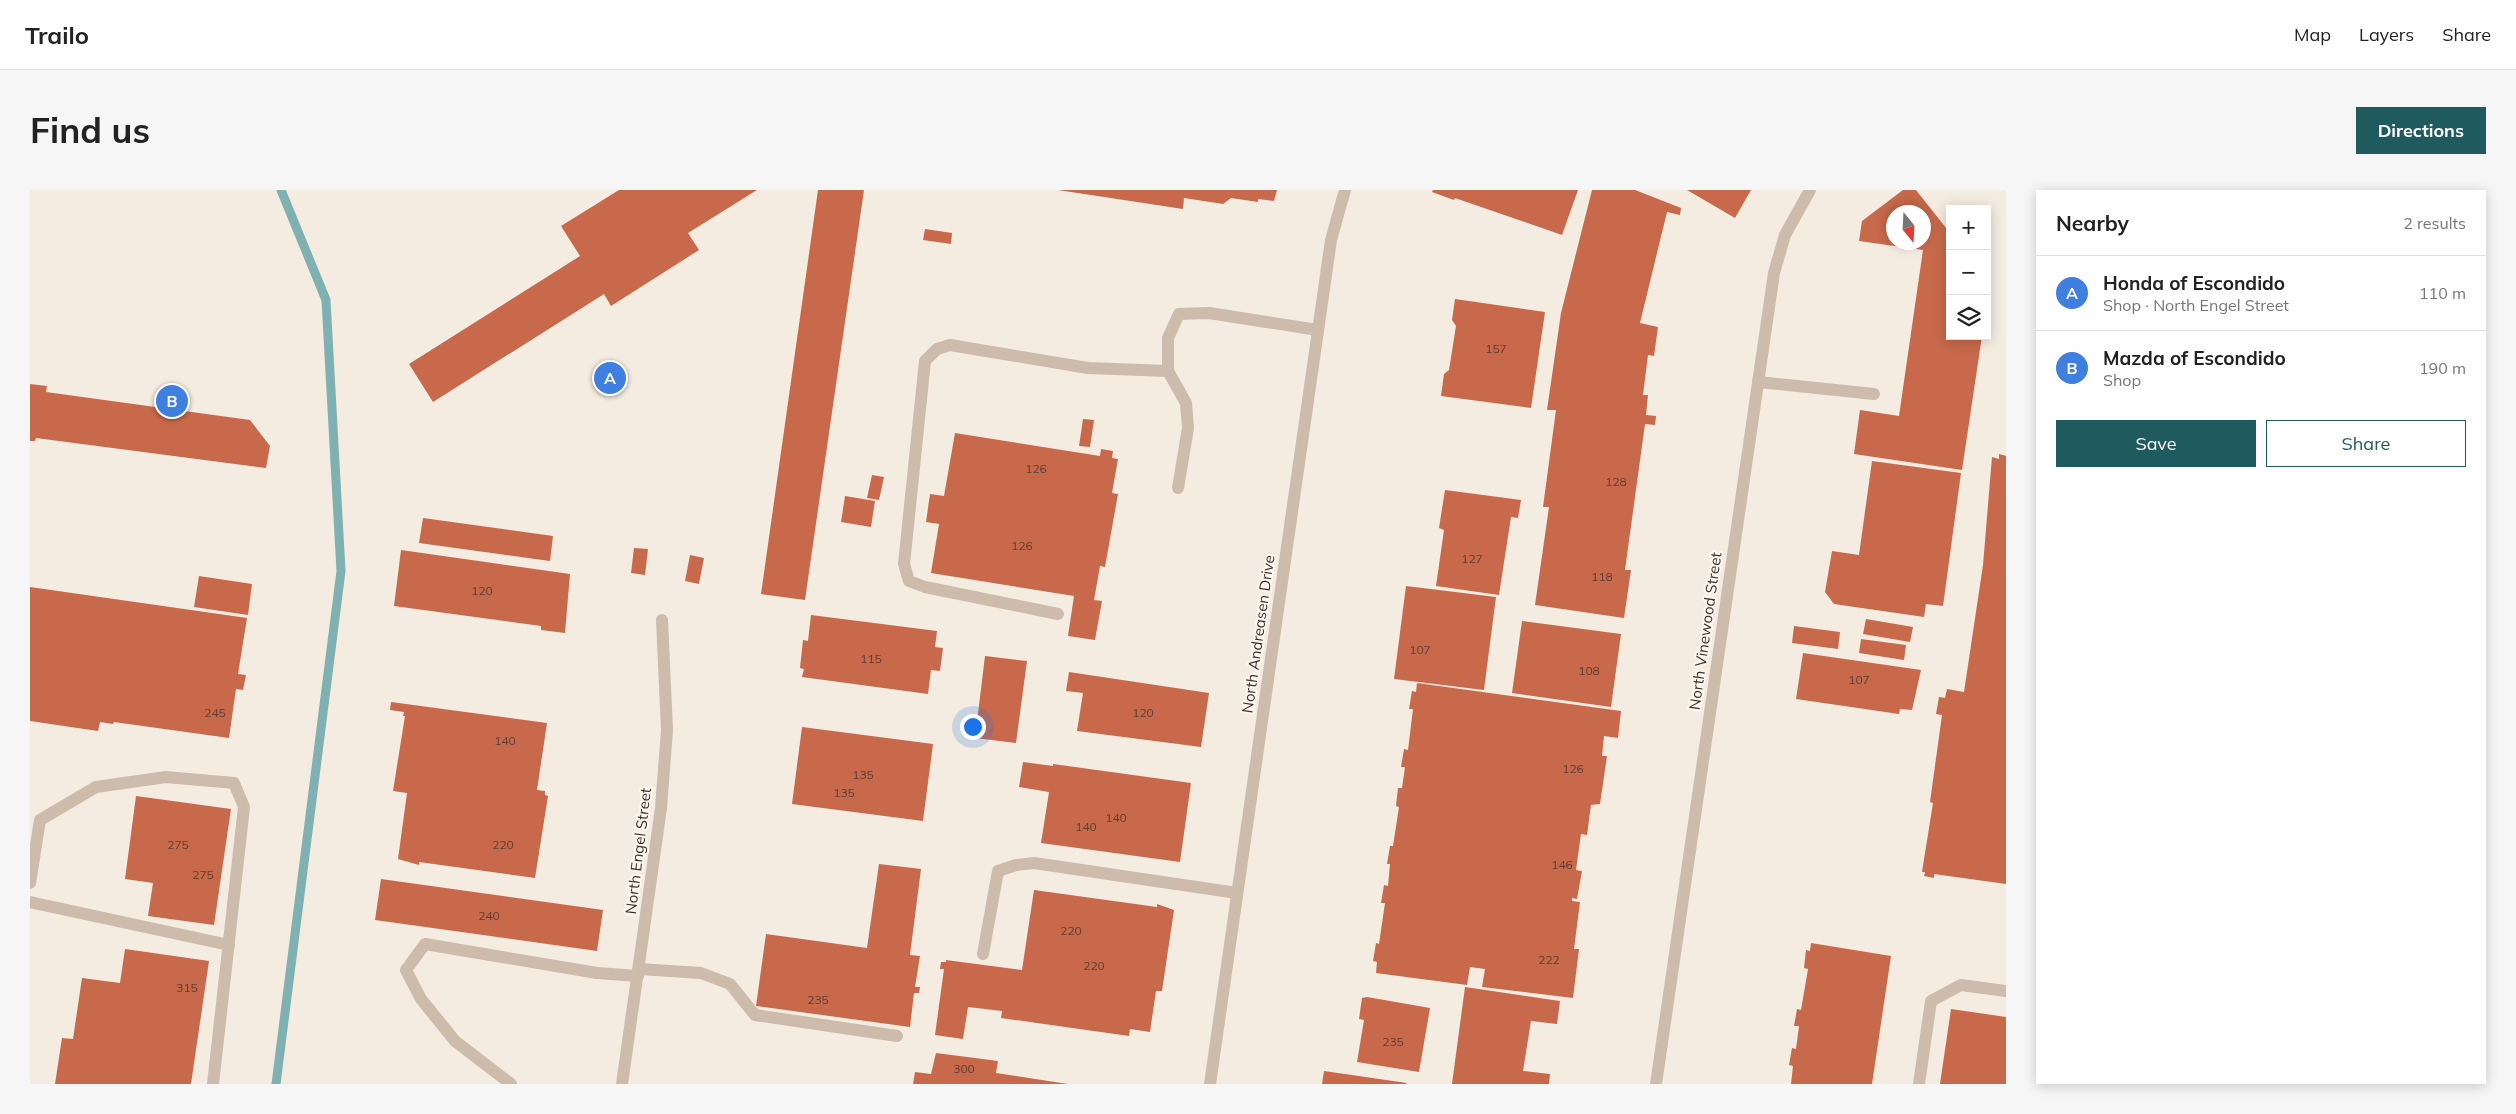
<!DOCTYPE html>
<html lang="en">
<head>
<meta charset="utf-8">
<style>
  body { margin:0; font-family:Mulish,sans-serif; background:#f6f6f6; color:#222 }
  .controls { position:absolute; right:15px; top:15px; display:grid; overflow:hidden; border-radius:0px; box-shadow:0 2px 12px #0003 }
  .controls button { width:45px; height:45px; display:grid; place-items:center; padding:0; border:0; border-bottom:1px solid #e0e0e0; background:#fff; color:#222; font:25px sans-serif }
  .compass { position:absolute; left:1856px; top:15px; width:45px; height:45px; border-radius:50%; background:#fff; box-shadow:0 2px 12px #0003; rotate:162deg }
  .you { position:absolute; left:942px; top:536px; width:18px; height:18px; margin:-12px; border:4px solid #fff; border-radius:50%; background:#1a73e8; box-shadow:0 0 0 8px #1a73e833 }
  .badge { display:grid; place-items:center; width:32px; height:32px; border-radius:50%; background:#1f5a5e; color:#fff; font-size:16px; font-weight:700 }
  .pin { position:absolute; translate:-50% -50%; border:2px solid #fff; box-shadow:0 1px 5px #0006 }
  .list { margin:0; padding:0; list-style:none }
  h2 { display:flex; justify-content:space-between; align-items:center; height:65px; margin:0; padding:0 20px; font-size:21px }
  h2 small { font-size:16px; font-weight:400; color:#767676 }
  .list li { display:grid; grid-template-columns:32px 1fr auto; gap:15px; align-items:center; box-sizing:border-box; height:75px; padding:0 20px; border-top:1px solid #e0e0e0 }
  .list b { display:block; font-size:19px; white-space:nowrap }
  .list p { margin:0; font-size:16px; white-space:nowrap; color:#767676 }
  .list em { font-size:16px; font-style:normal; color:#767676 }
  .actions { display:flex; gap:10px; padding:15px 20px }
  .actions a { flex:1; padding:11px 0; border:1px solid #1f5a5e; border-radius:0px; text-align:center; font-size:18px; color:#1f5a5e }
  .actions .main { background:#1f5a5e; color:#fff }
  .icon { flex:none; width:28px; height:28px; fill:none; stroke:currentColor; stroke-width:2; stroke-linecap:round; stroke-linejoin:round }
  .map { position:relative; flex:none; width:1976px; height:894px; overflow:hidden; border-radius:0px }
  header { display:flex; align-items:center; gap:30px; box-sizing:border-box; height:70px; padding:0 25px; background:#fff; border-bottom:1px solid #e0e0e0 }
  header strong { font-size:24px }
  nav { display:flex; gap:28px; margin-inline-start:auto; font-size:18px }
  .intro { display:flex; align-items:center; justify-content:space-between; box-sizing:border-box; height:120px; padding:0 30px }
  h1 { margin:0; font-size:35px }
  .button { padding:12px 22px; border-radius:0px; background:#1f5a5e; color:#fff; font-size:18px; font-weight:700 }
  main { display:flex; gap:30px; padding:0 30px }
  aside { flex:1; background:#fff; border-radius:0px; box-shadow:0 2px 12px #0003 }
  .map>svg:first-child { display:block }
</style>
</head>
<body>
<header>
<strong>Trailo</strong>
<nav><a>Map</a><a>Layers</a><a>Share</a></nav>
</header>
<div class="intro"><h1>Find us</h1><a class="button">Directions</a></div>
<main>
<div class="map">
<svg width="1976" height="894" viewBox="0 0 1976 894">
  <rect width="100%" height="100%" fill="#f4ebe1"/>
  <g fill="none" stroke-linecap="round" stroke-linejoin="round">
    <!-- stream -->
    <polyline stroke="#7fb0b2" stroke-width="9" points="246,894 311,381 296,110 251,0"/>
  </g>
  <!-- building -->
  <g fill="#c8694b" fill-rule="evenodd">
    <polygon points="589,0 727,0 658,43 669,60 581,116 574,104 403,212 379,174 550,66 531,36"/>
    <polygon points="788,0 834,0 775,410 731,404"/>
    <polygon points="1028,0 1247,0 1244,11 1228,9 1228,12 1201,8 1193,14 1154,8 1153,19"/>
    <polygon points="1403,0 1548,0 1532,45 1425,8 1424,10 1402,2"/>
    <polygon points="1562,0 1605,0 1651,18 1650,25 1637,22 1610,133 1628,137 1624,166 1618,165 1613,205 1618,205 1616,225 1626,226 1625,235 1615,234 1595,380 1601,380 1594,428 1505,415 1519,317 1513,317 1526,220 1517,220 1531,123"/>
    <polygon points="1657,0 1721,0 1705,28"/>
    <path d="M1873 0H1886L1920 43V146H1952L1932 280 1824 264 1830 220 1869 226 1893 60 1829 51 1832 31ZM1864 22H1894V52H1864Z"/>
    <polygon points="895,39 922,43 921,54 893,50"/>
    <polygon points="1425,109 1515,122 1501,218 1411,206 1414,184 1419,180 1426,136 1422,130"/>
    <polygon points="0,194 17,196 16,202 220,230 240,256 236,278 6,248 5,251 0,251"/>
    <polygon points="1053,229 1064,230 1060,257 1049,256"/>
    <polygon points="925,243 1070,266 1071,259 1083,261 1082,268 1088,269 1082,303 1088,304 1075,377 1070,376 1064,410 1072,411 1065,450 1038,446 1044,406 901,383 909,334 896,332 900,304 914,306"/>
    <polygon points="1969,264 1976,266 1976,694 1904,684 1904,688 1894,686 1895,682 1892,682 1903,613 1900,612 1912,525 1906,524 1909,507 1915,508 1917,499 1934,502 1953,375 1962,267 1969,269"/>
    <polygon points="1842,271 1931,283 1913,416 1896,414 1894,427 1804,414 1795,402 1802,361 1829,365"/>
    <polygon points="842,285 854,287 849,310 837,308"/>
    <polygon points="1415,300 1491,310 1488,328 1481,327 1469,405 1406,396 1414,340 1409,338"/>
    <polygon points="815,306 845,311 841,337 811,332"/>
    <polygon points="393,328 523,346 520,371 389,353"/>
    <polygon points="604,358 618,359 615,385 601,383"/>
    <polygon points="371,360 540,384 535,443 511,440 511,436 364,416"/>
    <polygon points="660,365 674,368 669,394 655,391"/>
    <polygon points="169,386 222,394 218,425 164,417"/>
    <polygon points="1376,396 1466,407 1454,500 1364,489"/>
    <polygon points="0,397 217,428 208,484 216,485 213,500 206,499 199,548 84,532 83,534 70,532 68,541 0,531"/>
    <polygon points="781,425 907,441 905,457 913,458 910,481 901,480 898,504 772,487 774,479 770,478 773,450 778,451"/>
    <polygon points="1836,429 1883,437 1880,452 1833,444"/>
    <polygon points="1492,431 1591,444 1581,517 1482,503"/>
    <polygon points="1764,436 1810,442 1808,459 1762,453"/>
    <polygon points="1831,449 1876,455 1874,470 1829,463"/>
    <polygon points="1773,463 1891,480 1882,520 1870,519 1869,524 1766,509"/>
    <polygon points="955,466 997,471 986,553 945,548"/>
    <polygon points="1039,482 1179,503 1171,557 1047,541 1053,503 1036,501"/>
    <polygon points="1387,493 1591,521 1588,548 1574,546 1572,566 1577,566 1570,614 1561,615 1557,645 1551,644 1546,680 1552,681 1547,709 1542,708 1542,711 1550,712 1544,759 1549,759 1543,808 1452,797 1455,779 1440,777 1437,795 1346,783 1347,772 1343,771 1346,753 1349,754 1355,713 1351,713 1354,695 1358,696 1360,674 1357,674 1360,656 1363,656 1369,617 1366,616 1368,598 1372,598 1375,577 1371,577 1374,559 1378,560 1383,519 1379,519 1382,501 1386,502"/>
    <polygon points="361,512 517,533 507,600 515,601 515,605 518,606 505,688 389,672 389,675 368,669 377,603 363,601 375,526 373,526 374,522 360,520"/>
    <polygon points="772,537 903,554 893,631 762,614"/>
    <polygon points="993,572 1023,576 1023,574 1161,593 1150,672 1011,653 1019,602 989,597"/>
    <polygon points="106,606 201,619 184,735 118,726 123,693 95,689"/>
    <polygon points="849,674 891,679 880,765 890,766 885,797 890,797 889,803 884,803 880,837 726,816 736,744 837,758"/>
    <polygon points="351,689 573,720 567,761 345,730"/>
    <polygon points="1004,700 1127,717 1127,714 1144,720 1132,801 1126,801 1120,842 1100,839 1099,846 971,828 972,821 938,817 933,849 905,845 914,779 910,779 911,772 916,772 916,770 992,780"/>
    <polygon points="1781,753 1861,766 1842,894 1761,894 1763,876 1759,875 1762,858 1766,859 1769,836 1764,836 1767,819 1771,820 1778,779 1774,778 1776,760 1780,761"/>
    <polygon points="95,759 179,771 161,894 25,894 32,848 43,849 52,788 90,793"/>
    <polygon points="1435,797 1530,811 1527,834 1501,831 1493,881 1520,884 1519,894 1422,894"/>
    <polygon points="1337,807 1400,818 1389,882 1327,872 1334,830 1329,829 1332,808"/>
    <polygon points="1921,819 1976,827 1976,894 1910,894"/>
    <polygon points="906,863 968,871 966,883 1038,894 883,894 885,882 901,884"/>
    <polygon points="1294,881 1377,893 1376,894 1292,894"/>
  </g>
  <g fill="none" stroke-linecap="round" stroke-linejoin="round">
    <!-- minor -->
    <g stroke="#cdbbac" stroke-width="12">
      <polyline points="1728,192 1844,204"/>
      <polyline points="1148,298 1158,238 1156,213 1138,181 1138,148 1149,124 1179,123 1288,140"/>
      <polyline points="1028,424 895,397 879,391 874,374 895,171 907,159 920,155 1058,178 1138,181"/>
      <polyline points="0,693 10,630 66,597 136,587 204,593 214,617 183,894"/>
      <polyline points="0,712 199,755"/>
      <polyline points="953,764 968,681 986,675 1004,673 1207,703"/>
      <polyline points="609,779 671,783 700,794 725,825 867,846"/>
      <polyline points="481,894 425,851 391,809 376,780 395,754 567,783 608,786"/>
      <polyline points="592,894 631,618 637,540 632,430"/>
      <polyline points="1180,894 1301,50 1315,0"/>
      <polyline points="1626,894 1744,83 1755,45 1780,0"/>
      <polyline points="1889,894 1901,811 1931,795 1976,801"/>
    </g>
  </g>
  <g text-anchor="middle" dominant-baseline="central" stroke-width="4.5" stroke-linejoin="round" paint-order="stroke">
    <!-- number labels -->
    <g font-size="12" fill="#5e3e33">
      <text x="1466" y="158">157</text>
      <text x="1006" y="278">126</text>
      <text x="1586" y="291">128</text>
      <text x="992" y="355">126</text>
      <text x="1442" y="368">127</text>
      <text x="1572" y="386">118</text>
      <text x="452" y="400">120</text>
      <text x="1390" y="459">107</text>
      <text x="841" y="468">115</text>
      <text x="1559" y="480">108</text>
      <text x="1829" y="489">107</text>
      <text x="185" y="522">245</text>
      <text x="1113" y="522">120</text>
      <text x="475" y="550">140</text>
      <text x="1543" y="578">126</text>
      <text x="833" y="584">135</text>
      <text x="814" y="602">135</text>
      <text x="1086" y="627">140</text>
      <text x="1056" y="636">140</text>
      <text x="148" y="654">275</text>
      <text x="473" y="654">220</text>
      <text x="1532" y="674">146</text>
      <text x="173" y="684">275</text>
      <text x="459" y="725">240</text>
      <text x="1041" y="740">220</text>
      <text x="1519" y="769">222</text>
      <text x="1064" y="775">220</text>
      <text x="157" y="797">315</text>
      <text x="788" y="809">235</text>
      <text x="1363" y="851">235</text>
      <text x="934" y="878">300</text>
    </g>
    <!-- street labels -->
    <g font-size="15" fill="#3b302b" stroke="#fbf5ee">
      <text transform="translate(1675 441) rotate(-82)">North Vinewood Street</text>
      <text transform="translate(1228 444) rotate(-82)">North Andreasen Drive</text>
      <text transform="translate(608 661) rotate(-83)">North Engel Street</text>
    </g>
  </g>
</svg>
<div class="controls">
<button>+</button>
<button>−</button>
<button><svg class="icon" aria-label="layers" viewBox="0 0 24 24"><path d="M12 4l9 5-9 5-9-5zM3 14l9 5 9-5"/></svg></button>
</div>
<svg class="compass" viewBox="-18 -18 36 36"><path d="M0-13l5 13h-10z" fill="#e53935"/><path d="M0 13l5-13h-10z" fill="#767676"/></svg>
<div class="you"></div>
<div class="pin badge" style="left:580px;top:188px;background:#3f7fe0">A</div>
<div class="pin badge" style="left:142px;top:211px;background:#3f7fe0">B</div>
</div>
<aside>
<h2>Nearby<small>2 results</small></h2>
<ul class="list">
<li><span class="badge" style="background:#3f7fe0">A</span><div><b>Honda of Escondido</b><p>Shop · North Engel Street</p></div><em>110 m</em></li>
<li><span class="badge" style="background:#3f7fe0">B</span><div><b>Mazda of Escondido</b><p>Shop</p></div><em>190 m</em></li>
</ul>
<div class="actions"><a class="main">Save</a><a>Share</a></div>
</aside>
</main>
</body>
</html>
